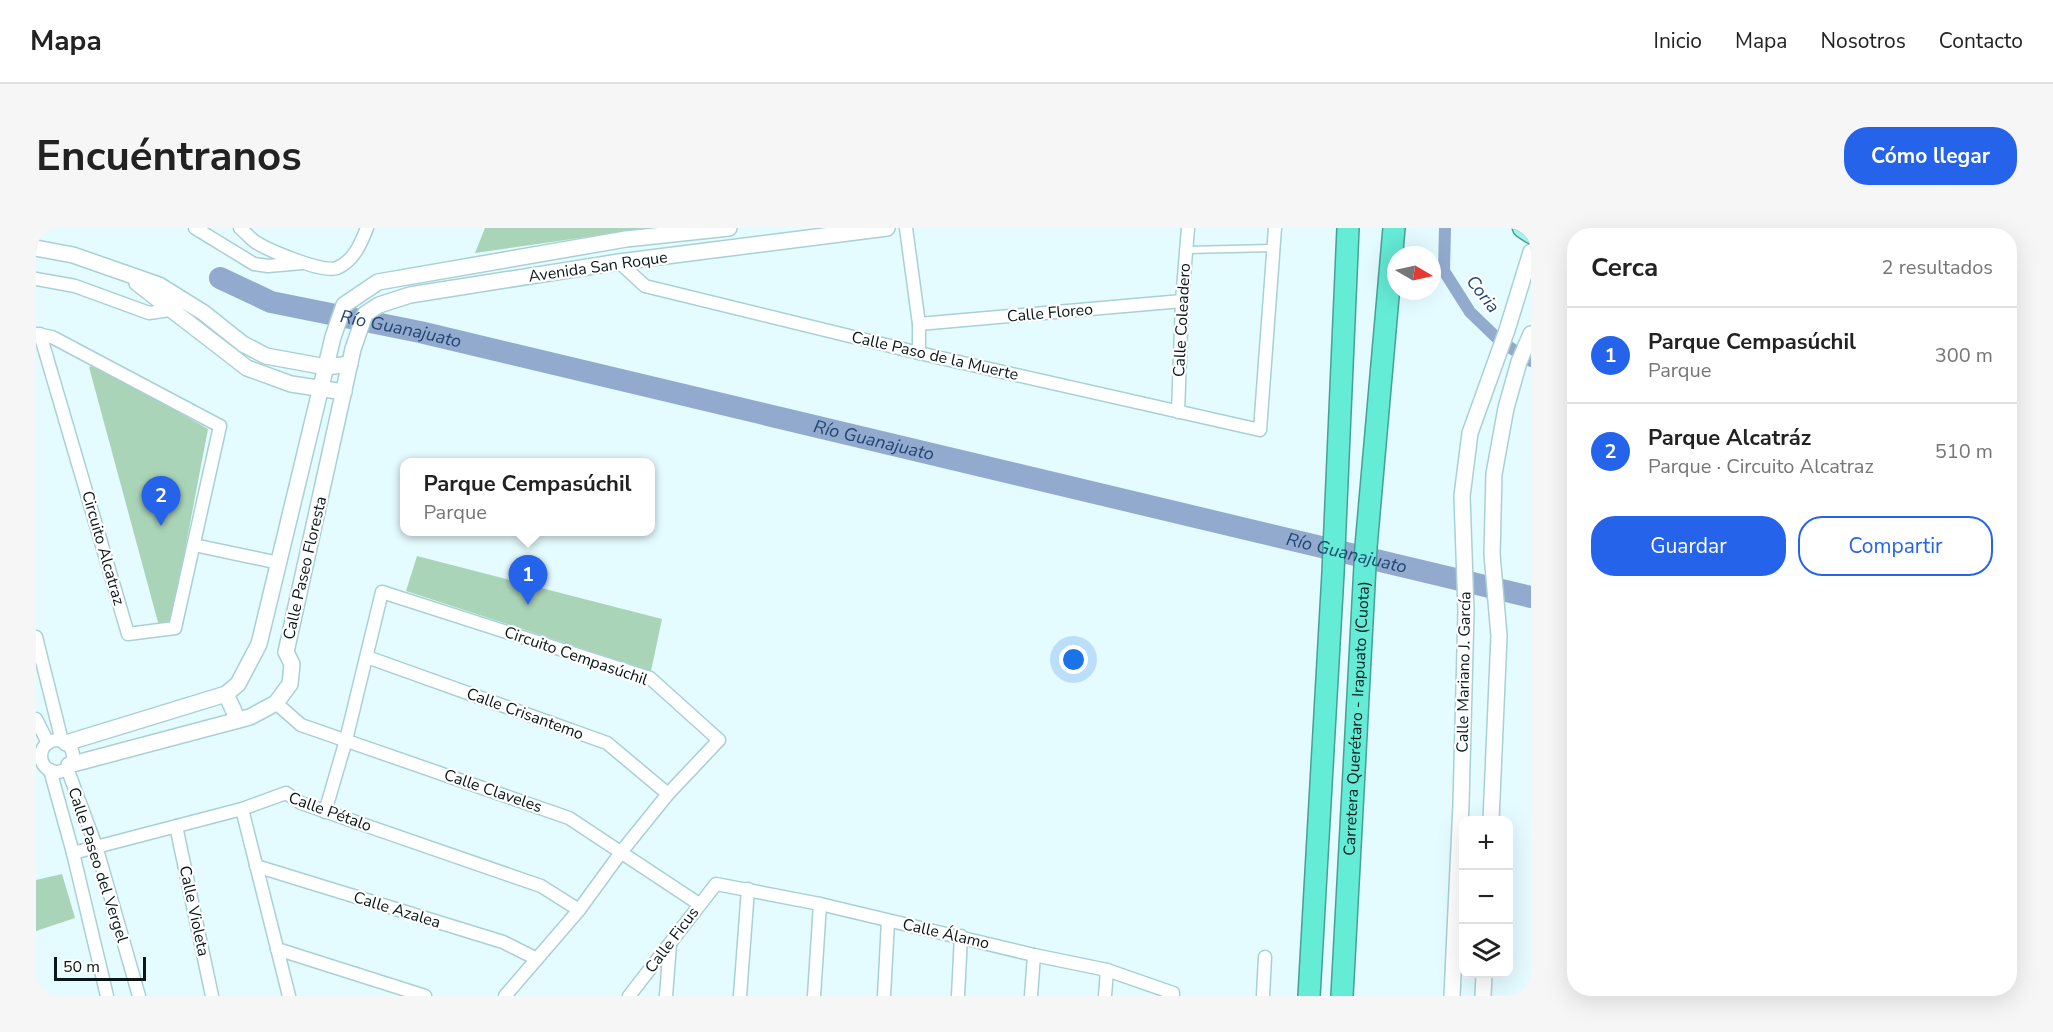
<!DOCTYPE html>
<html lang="es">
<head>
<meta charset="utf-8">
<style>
  body { margin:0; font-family:"Nunito Sans",sans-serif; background:#f6f6f6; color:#222 }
  .controls { position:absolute; right:18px; bottom:18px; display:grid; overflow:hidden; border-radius:12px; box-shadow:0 6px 24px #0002 }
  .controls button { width:54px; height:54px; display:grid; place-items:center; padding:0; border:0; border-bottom:2px solid #e0e0e0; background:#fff; color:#222; font:30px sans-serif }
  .compass { position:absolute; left:1351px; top:18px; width:54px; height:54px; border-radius:50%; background:#fff; box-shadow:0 6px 24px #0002; rotate:99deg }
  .scale { position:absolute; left:18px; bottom:15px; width:92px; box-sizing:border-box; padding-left:6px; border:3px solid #091719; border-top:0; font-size:16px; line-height:21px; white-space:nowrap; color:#091719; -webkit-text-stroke:4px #fff; paint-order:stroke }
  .you { position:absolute; left:1038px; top:432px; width:21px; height:21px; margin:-15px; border:4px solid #fff; border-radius:50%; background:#1a73e8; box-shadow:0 0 0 9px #1a73e833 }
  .badge { display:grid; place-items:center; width:39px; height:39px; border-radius:50%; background:#2563eb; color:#fff; font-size:20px; font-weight:700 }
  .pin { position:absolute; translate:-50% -50px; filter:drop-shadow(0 2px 3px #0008) }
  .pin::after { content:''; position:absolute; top:32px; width:21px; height:18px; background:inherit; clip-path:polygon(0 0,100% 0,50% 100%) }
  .popup { position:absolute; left:364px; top:230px; width:255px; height:78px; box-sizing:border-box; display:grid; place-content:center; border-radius:12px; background:#fff; filter:drop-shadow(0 2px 4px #0005); font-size:20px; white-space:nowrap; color:#767676 }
  .popup b { font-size:22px; color:#222 }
  .popup::after { content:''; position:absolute; left:50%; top:100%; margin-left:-12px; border:12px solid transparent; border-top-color:#fff }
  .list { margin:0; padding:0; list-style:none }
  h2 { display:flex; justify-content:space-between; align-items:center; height:78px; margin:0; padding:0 24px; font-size:26px }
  h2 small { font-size:20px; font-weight:400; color:#767676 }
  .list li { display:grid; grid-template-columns:39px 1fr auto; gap:18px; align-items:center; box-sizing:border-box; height:96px; padding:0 24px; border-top:2px solid #e0e0e0 }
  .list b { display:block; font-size:22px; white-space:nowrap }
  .list p { margin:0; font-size:20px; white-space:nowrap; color:#767676 }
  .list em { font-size:20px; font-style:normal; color:#767676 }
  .actions { display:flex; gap:12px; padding:18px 24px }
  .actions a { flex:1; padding:14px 0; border:2px solid #2563eb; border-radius:24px; text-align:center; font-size:21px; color:#2563eb }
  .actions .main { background:#2563eb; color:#fff }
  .icon { flex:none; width:33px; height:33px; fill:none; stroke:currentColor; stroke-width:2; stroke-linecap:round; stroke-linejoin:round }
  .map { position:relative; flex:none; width:1495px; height:768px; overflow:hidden; border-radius:24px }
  header { display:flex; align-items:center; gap:36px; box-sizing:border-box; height:84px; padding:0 30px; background:#fff; border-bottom:2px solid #e0e0e0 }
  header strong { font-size:28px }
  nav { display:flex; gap:33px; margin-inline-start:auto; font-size:21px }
  .intro { display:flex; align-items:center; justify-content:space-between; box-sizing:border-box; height:144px; padding:0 36px }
  h1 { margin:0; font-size:42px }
  .button { padding:15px 27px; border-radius:24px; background:#2563eb; color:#fff; font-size:21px; font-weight:700 }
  main { display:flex; gap:36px; padding:0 36px }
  aside { flex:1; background:#fff; border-radius:24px; box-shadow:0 6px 24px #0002 }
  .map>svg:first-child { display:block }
</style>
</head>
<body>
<header>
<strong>Mapa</strong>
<nav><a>Inicio</a><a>Mapa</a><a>Nosotros</a><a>Contacto</a></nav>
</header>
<div class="intro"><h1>Encuéntranos</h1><a class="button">Cómo llegar</a></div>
<main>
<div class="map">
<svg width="1495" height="768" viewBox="0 0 1495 768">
  <rect width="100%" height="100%" fill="#e4fbff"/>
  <!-- green -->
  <g fill="#aad4b8">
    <polygon points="449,0 613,0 439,25"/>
    <polygon points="60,137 172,201 135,395 123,398 53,139"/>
    <polygon points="381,328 626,391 615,443 370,363"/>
    <polygon points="26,646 39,690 0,703 0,652"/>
  </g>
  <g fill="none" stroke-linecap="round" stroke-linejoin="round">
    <!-- canal -->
    <polyline stroke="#91aace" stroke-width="12" points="1409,0 1408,43 1434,84 1464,113 1495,133"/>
    <!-- river -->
    <path stroke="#91aace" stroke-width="22" id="s1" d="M184 50 235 74 384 104 1495 369"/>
    <!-- service casing -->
    <g stroke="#a9d0d5" stroke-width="9">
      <polyline id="service" points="1151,22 1237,20"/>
    </g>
    <!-- minor casing -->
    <g stroke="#a9d0d5" stroke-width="15">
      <g id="minor">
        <polyline points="159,0 218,36 232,38 266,35"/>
        <path d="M204 0C209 4 213 9 218 13 231 22 286 45 301 40 318 33 325 15 331 0"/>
        <polyline points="870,0 883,96 883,125"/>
        <polyline points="583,34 609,58 883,125 1224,202 1239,0"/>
        <polyline points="0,51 39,58 113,85 141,81"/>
        <polyline points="883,96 1146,73"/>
        <polyline points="0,106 16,109 184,198 139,400 92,406 4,106"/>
        <polyline points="1142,184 1146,73 1152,0"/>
        <polyline points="158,317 243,335"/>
        <polyline points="0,409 26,513"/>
        <polyline points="331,429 571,515 632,566"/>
        <polyline points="240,475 265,497 533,590 663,676"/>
        <polyline points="0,491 12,515"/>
        <circle cx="21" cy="528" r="16"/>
        <polyline points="31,540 60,618 103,768"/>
        <polyline points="14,542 37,625 71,768"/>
        <polyline points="206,581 253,768"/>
        <polyline points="289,584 310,512 346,364 614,450 683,512 632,566 586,623 543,682 469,768"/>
        <polyline points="140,598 176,768"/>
        <polyline points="37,625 206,581 250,565 265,575 505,658 543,682"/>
        <polyline points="220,638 467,714 501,731"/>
        <polyline points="241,721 389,768"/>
        <polyline points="593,768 680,656 784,676 998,727 1071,742 1137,765 1137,768"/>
        <polyline points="630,768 634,716"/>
        <polyline points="704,768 712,661"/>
        <polyline points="778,768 784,676"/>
        <polyline points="848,768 852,693"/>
        <polyline points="922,768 925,708"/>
        <polyline points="995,768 998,727"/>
        <polyline points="1069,768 1071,742"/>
        <polyline points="1227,768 1229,729"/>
      </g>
    </g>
    <!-- tertiary casing -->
    <g stroke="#a9d0d5" stroke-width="18">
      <g id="tertiary">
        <polyline points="0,20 37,27 123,57 168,85 207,116 230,128 290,139 314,136"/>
        <polyline points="101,55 211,140 255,156 308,164"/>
        <polyline points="190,466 202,492"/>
        <polyline points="30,515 190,466 202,456 223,416 297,109 308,77 342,54 590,11 693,0"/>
        <polyline points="33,537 214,489 240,475 254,456 256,436 250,424 317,121 329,86 343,77 374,67 583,34 851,0"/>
        <polyline points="1455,592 1463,408 1456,326 1458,246 1470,180 1483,134 1495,106"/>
        <polyline points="1416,768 1425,576 1430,383 1426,268 1434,205 1471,102 1495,24"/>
        <polyline points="1447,768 1448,746"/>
      </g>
    </g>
    <!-- primary casing -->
    <g stroke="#45a194" stroke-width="21">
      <polyline id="primary" points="1486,0 1495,6"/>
    </g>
    <!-- motorway casing -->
    <g stroke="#45a194" stroke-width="24">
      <g id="motorway">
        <polyline points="1273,768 1297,345 1312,0"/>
        <path id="s2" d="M1306 768 1330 319 1358 0"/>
      </g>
    </g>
    <!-- service -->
    <use href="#service" stroke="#fff" stroke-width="6"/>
    <!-- minor -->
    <use href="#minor" stroke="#fff" stroke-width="12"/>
    <!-- tertiary -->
    <use href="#tertiary" stroke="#fff" stroke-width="15"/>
    <!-- primary -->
    <use href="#primary" stroke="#a3f4e7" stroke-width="18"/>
    <!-- motorway -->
    <use href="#motorway" stroke="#65ecd7" stroke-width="21"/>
  </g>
  <g text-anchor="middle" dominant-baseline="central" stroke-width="4.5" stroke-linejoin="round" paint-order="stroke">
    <!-- street labels -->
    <g font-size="16" fill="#091719" stroke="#fff">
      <text transform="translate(562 39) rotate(-8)">Avenida San Roque</text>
      <text transform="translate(1014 85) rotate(-5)">Calle Floreo</text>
      <text transform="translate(1146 92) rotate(-87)">Calle Coleadero</text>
      <text transform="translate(899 128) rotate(13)">Calle Paso de la Muerte</text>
      <text transform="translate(67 320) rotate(74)">Circuito Alcatraz</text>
      <text transform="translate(269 340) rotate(-77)">Calle Paseo Floresta</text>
      <text transform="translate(540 428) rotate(19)">Circuito Cempasúchil</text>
      <text transform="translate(1428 444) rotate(-89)">Calle Mariano J. García</text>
      <text transform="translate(489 486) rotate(20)">Calle Crisantemo</text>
      <text stroke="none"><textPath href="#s2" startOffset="278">Carretera Querétaro - Irapuato (Cuota)</textPath></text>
      <text transform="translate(457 563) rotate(19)">Calle Claveles</text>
      <text transform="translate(294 584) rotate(20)">Calle Pétalo</text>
      <text transform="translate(62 637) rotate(72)">Calle Paseo del Vergel</text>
      <text transform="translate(361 682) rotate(17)">Calle Azalea</text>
      <text transform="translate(158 683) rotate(78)">Calle Violeta</text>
      <text transform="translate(910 706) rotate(13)">Calle Álamo</text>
      <text transform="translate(636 712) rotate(-53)">Calle Ficus</text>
    </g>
    <!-- water labels -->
    <g font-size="18" font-style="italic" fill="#234573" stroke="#fff">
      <text transform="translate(1447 66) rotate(52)">Coria</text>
      <text stroke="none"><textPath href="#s1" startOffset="189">Río Guanajuato</textPath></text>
      <text stroke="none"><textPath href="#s1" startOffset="675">Río Guanajuato</textPath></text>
      <text stroke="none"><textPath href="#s1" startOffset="1161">Río Guanajuato</textPath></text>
    </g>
  </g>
</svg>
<div class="controls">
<button>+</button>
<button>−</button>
<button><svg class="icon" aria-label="layers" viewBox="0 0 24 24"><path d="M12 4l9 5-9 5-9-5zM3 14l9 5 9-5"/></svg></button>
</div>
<svg class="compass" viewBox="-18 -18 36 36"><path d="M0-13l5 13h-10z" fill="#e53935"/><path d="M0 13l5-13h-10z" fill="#767676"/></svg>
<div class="scale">50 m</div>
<div class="you"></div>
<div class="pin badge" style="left:492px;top:377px">1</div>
<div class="popup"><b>Parque Cempasúchil</b>Parque</div>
<div class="pin badge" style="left:125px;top:298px">2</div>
</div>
<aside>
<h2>Cerca<small>2 resultados</small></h2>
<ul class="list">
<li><span class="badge">1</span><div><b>Parque Cempasúchil</b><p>Parque</p></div><em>300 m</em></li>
<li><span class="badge">2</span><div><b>Parque Alcatráz</b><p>Parque · Circuito Alcatraz</p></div><em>510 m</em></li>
</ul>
<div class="actions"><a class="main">Guardar</a><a>Compartir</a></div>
</aside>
</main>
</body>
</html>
